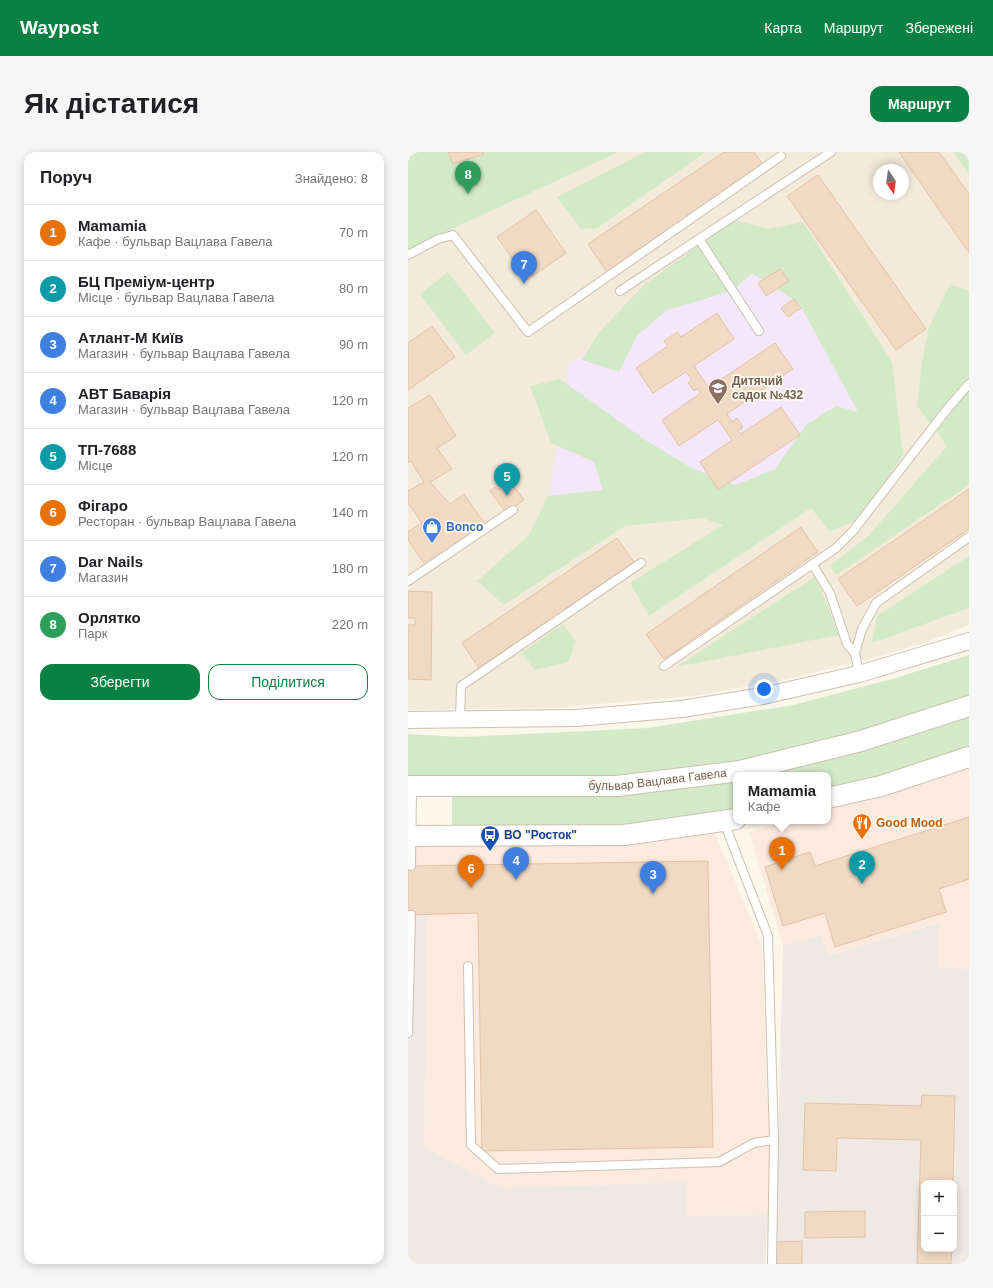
<!DOCTYPE html>
<html lang="uk">
<head>
<meta charset="utf-8">
<style>
  body { margin:0; font-family:Helvetica,sans-serif; background:#f6f6f6; color:#202124 }
  .controls { position:absolute; right:12px; bottom:12px; display:grid; overflow:hidden; border-radius:8px; box-shadow:0 2px 10px #0003 }
  .controls button { width:36px; height:36px; display:grid; place-items:center; padding:0; border:0; border-bottom:1px solid #e0e0e0; background:#fff; color:#202124; font:20px sans-serif }
  .compass { position:absolute; left:465px; top:12px; width:36px; height:36px; border-radius:50%; background:#fff; box-shadow:0 2px 10px #0003; rotate:167deg }
  .you { position:absolute; left:356px; top:537px; width:14px; height:14px; margin:-10px; border:3px solid #fff; border-radius:50%; background:#1a73e8; box-shadow:0 0 0 6px #1a73e833 }
  .badge { display:grid; place-items:center; width:26px; height:26px; border-radius:50%; background:#0b8043; color:#fff; font-size:13px; font-weight:700 }
  .pin { position:absolute; translate:-50% -33px; filter:drop-shadow(0 1px 2px #0008) }
  .pin::after { content:''; position:absolute; top:21px; width:14px; height:12px; background:inherit; clip-path:polygon(0 0,100% 0,50% 100%) }
  .popup { position:absolute; left:325px; top:620px; width:98px; height:52px; box-sizing:border-box; display:grid; place-content:center; border-radius:8px; background:#fff; filter:drop-shadow(0 1px 3px #0005); font-size:13px; white-space:nowrap; color:#757577 }
  .popup b { font-size:15px; color:#202124 }
  .popup::after { content:''; position:absolute; left:50%; top:100%; margin-left:-8px; border:8px solid transparent; border-top-color:#fff }
  .list { margin:0; padding:0; list-style:none }
  h2 { display:flex; justify-content:space-between; align-items:center; height:52px; margin:0; padding:0 16px; font-size:17px }
  h2 small { font-size:13px; font-weight:400; color:#757577 }
  .list li { display:grid; grid-template-columns:26px 1fr auto; gap:12px; align-items:center; box-sizing:border-box; height:56px; padding:0 16px; border-top:1px solid #e0e0e0 }
  .list b { display:block; font-size:15px; white-space:nowrap }
  .list p { margin:0; font-size:13px; white-space:nowrap; color:#757577 }
  .list em { font-size:13px; font-style:normal; color:#757577 }
  .actions { display:flex; gap:8px; padding:12px 16px }
  .actions a { flex:1; padding:9px 0; border:1px solid #0b8043; border-radius:12px; text-align:center; font-size:14px; color:#0b8043 }
  .actions .main { background:#0b8043; color:#fff }
  .map { position:relative; flex:none; width:561px; height:1112px; overflow:hidden; border-radius:12px }
  header { display:flex; align-items:center; gap:24px; box-sizing:border-box; height:56px; padding:0 20px; background:#0b8043; color:#fff }
  header strong { font-size:19px }
  nav { display:flex; gap:22px; margin-inline-start:auto; font-size:14px }
  .intro { display:flex; align-items:center; justify-content:space-between; box-sizing:border-box; height:96px; padding:0 24px }
  h1 { margin:0; font-size:28px }
  .button { padding:10px 18px; border-radius:12px; background:#0b8043; color:#fff; font-size:14px; font-weight:700 }
  main { display:flex; gap:24px; padding:0 24px }
  aside { flex:1; background:#fff; border-radius:12px; box-shadow:0 2px 10px #0003 }
  .map>svg:first-child { display:block }
</style>
</head>
<body>
<header>
<strong>Waypost</strong>
<nav><a>Карта</a><a>Маршрут</a><a>Збережені</a></nav>
</header>
<div class="intro"><h1>Як дістатися</h1><a class="button">Маршрут</a></div>
<main>
<aside>
<h2>Поруч<small>Знайдено: 8</small></h2>
<ul class="list">
<li><span class="badge" style="background:#e8710a">1</span><div><b>Mamamia</b><p>Кафе · бульвар Вацлава Гавела</p></div><em>70 m</em></li>
<li><span class="badge" style="background:#0f9aa8">2</span><div><b>БЦ Преміум-центр</b><p>Місце · бульвар Вацлава Гавела</p></div><em>80 m</em></li>
<li><span class="badge" style="background:#3f7fe0">3</span><div><b>Атлант-М Київ</b><p>Магазин · бульвар Вацлава Гавела</p></div><em>90 m</em></li>
<li><span class="badge" style="background:#3f7fe0">4</span><div><b>АВТ Баварія</b><p>Магазин · бульвар Вацлава Гавела</p></div><em>120 m</em></li>
<li><span class="badge" style="background:#0f9aa8">5</span><div><b>ТП-7688</b><p>Місце</p></div><em>120 m</em></li>
<li><span class="badge" style="background:#e8710a">6</span><div><b>Фігаро</b><p>Ресторан · бульвар Вацлава Гавела</p></div><em>140 m</em></li>
<li><span class="badge" style="background:#3f7fe0">7</span><div><b>Dar Nails</b><p>Магазин</p></div><em>180 m</em></li>
<li><span class="badge" style="background:#2e9e5b">8</span><div><b>Орлятко</b><p>Парк</p></div><em>220 m</em></li>
</ul>
<div class="actions"><a class="main">Зберегти</a><a>Поділитися</a></div>
</aside>
<div class="map">
<svg width="561" height="1112" viewBox="0 0 561 1112">
  <rect width="100%" height="100%" fill="#fcf7eb"/>
  <!-- residential -->
  <path fill="#f4ead9" fill-rule="evenodd" d="M211 0H561V473L516 491 464 506 375 528 286 544 144 556 0 558V100L29 84ZM471 18H495V42H471Z"/>
  <!-- commercial -->
  <g fill="#fceadf">
    <polygon points="561,615 561,817 531,815 530,771 420,804 413,783 375,794 341,680 379,669 420,669 420,657 536,624"/>
    <polygon points="306,680 354,793 361,994 360,1063 277,1064 277,1030 92,1036 16,995 19,763 0,763 0,690"/>
  </g>
  <!-- industrial -->
  <g fill="#eee9e3" fill-rule="evenodd">
    <polygon points="0,763 19,763 16,995 92,1036 277,1030 277,1064 360,1063 357,1112 0,1112"/>
    <path d="M531 771V815L561 817V1112H367L375 794 413 783 420 804ZM516 1031H546V1097H516Z"/>
  </g>
  <!-- education -->
  <polygon fill="#f4e7f9" points="356,86 491,294 401,352 138,367 161,212"/>
  <!-- green -->
  <g fill="#d3eac9">
    <polygon points="0,0 211,0 29,84 0,100"/>
    <polygon points="237,0 298,0 189,76 173,77 149,45"/>
    <polygon points="546,0 561,0 561,23"/>
    <polygon points="326,68 361,77 395,70 484,210 495,303 451,367 422,380 403,356 241,464 222,431 315,373 294,366 217,374 96,453 69,429 121,383 140,344 195,338 186,310 143,291 122,234 152,227 239,289 284,316 328,333 367,317 399,272 428,254 450,260 391,151 344,121 324,139 259,158 229,184 211,220 174,208 192,179 236,133"/>
    <polygon points="40,120 87,181 58,203 12,142"/>
    <polygon points="542,132 561,139 561,333 428,423 422,414 461,383 539,294 509,254 514,210 521,175"/>
    <polygon points="561,404 561,456 464,491 469,464"/>
    <polygon points="408,424 431,483 268,515"/>
    <polygon points="155,472 167,488 161,510 127,518 113,501"/>
    <polygon points="561,503 561,544 455,579 319,612 200,624 0,627 0,582 54,585 240,576 385,553 484,527"/>
    <polygon points="561,562 561,597 472,627 420,639 420,623 351,623"/>
    <polygon points="328,629 328,660 214,673 44,673 44,645 211,644"/>
  </g>
  <!-- building -->
  <g fill="#f1dac3" stroke="#e3c2a4">
    <polygon points="40,0 75,0 76,2 45,12"/>
    <polygon points="316,0 346,0 356,14 199,120 180,92"/>
    <polygon points="491,0 531,0 561,42 561,101"/>
    <polygon points="410,23 518,177 488,198 379,44"/>
    <polygon points="128,58 158,101 119,128 89,85"/>
    <polygon points="372,117 381,129 358,144 350,131"/>
    <polygon points="386,147 393,156 380,165 373,156"/>
    <polygon points="309,161 326,187 286,214 301,236 367,191 385,217 319,262 324,270 329,266 335,275 330,279 333,282 373,255 392,283 310,338 292,310 324,288 310,268 271,294 254,268 293,241 289,237 286,239 280,231 284,228 278,220 245,241 228,216 260,194 256,189 269,180 273,185"/>
    <polygon points="24,174 47,205 0,238 0,191"/>
    <polygon points="22,243 48,284 29,296 44,317 22,330 42,352 56,342 80,376 20,417 0,388 0,380 14,371 0,351 0,339 16,330 3,309 0,311 0,256"/>
    <polygon points="102,329 116,348 98,361 82,339 87,335 89,338"/>
    <polygon points="561,337 561,377 449,454 430,427"/>
    <polygon points="393,375 410,400 256,507 238,482"/>
    <polygon points="209,386 226,410 71,516 54,491"/>
    <polygon points="0,439 24,440 23,528 0,527 0,473 7,473 7,466 0,466"/>
    <polygon points="561,665 561,727 531,737 538,760 427,795 417,761 375,774 357,715 402,700 407,714"/>
    <polygon points="300,709 305,995 74,999 70,761 0,763 0,714"/>
    <polygon points="514,943 547,944 545,1031 516,1031 516,1097 544,1097 543,1112 509,1112 513,988 429,986 428,1019 395,1018 397,951 513,954"/>
    <polygon points="457,1059 457,1085 397,1086 397,1060"/>
    <polygon points="394,1089 394,1112 368,1112 367,1090"/>
  </g>
  <g fill="none" stroke-linecap="round" stroke-linejoin="round">
    <!-- service casing -->
    <g stroke="#cec0b0" stroke-width="10">
      <g id="service">
        <polyline points="291,87 351,179"/>
        <polyline points="0,103 30,87 45,83 120,180 373,4"/>
        <polyline points="212,139 423,0"/>
        <polyline points="405,413 422,441 439,492 447,501"/>
        <polyline points="0,429 105,358"/>
        <polyline points="256,514 428,396 445,379 540,256 561,232"/>
        <polyline points="451,522 447,501 454,477 468,451 561,385"/>
        <polyline points="52,568 53,534 233,411"/>
        <polyline points="316,670 360,784 366,988 364,1112"/>
        <polyline points="3,714 4,635"/>
        <polyline points="60,814 63,993 90,1017 311,1010 346,991 366,988"/>
        <polyline points="0,881 3,763"/>
      </g>
    </g>
    <!-- minor casing -->
    <g stroke="#cec0b0" stroke-width="18">
      <polyline id="minor" points="0,568 168,566 274,557 355,544 451,522 561,489"/>
    </g>
    <!-- tertiary casing -->
    <g stroke="#cec0b0" stroke-width="22">
      <g id="tertiary">
        <path id="s1" d="M0 634H209L332 619 453 589 561 554"/>
        <polyline points="420,646 473,634 561,605"/>
        <polyline points="0,684 216,683 328,667"/>
      </g>
    </g>
    <!-- service -->
    <use href="#service" stroke="#fff" stroke-width="8"/>
    <!-- minor -->
    <use href="#minor" stroke="#fff" stroke-width="16"/>
    <!-- tertiary -->
    <use href="#tertiary" stroke="#fff" stroke-width="20"/>
  </g>
  <!-- icons -->
  <defs>
    <g id="school-pin" transform="scale(1)"><path d="M0 17L-7.5 6A9.5 9.5 0 1 1 7.5 6Z" fill="#8d6e63" stroke="#fefbf1"/><path d="M0-5L7-2L0 1L-7-2ZM-4 1L0 2.5L4 1V4Q0 6-4 4Z" fill="#fff"/></g>
    <g id="shop-pin" transform="scale(1)"><path d="M0 17L-7.5 6A9.5 9.5 0 1 1 7.5 6Z" fill="#3f7fe0" stroke="#fefbf1"/><path d="M-5-2.5h2.3a2.7 3.5 0 0 1 5.4 0H5L5.5 6h-11ZM-1.5-2.5h3a1.5 2.3 0 0 0-3 0Z" fill="#fff"/></g>
    <g id="restaurant-pin" transform="scale(1)"><path d="M0 17L-7.5 6A9.5 9.5 0 1 1 7.5 6Z" fill="#e8710a" stroke="#fefbf1"/><path d="M-5-6h1v4h1v-4h1v4h1v-4h1v5L-1.5 .5V6h-2V.5L-5-1ZM5-6V6H3V1.5H1.5Q1.5-4 5-6Z" fill="#fff"/></g>
    <g id="bus-pin" transform="scale(1)"><path d="M0 17L-7.5 6A9.5 9.5 0 1 1 7.5 6Z" fill="#1a4fb4" stroke="#fefbf1"/><path d="M-5-6H5V4H4V6H2V4H-2V6H-4V4H-5ZM-3.5-4V0h7V-4ZM-3.5 1.2v1.5H-2V1.2ZM2 1.2v1.5H3.5V1.2Z" fill="#fff"/></g>
  </defs>
  <g fill-rule="evenodd">
    <use href="#school-pin" x="310" y="236"/>
    <use href="#shop-pin" x="24" y="375"/>
    <use href="#restaurant-pin" x="454" y="671"/>
    <use href="#bus-pin" x="82" y="683"/>
  </g>
  <g text-anchor="middle" dominant-baseline="central" stroke-width="3.5" stroke-linejoin="round" paint-order="stroke">
    <!-- education labels -->
    <g font-size="12" font-weight="bold" fill="#785e54" stroke="#fefbf1" text-anchor="start">
      <text x="324" y="229">Дитячий<tspan x="324" dy="14">садок №432</tspan></text>
    </g>
    <!-- shop labels -->
    <g font-size="12" font-weight="bold" fill="#366cbe" stroke="#fefbf1" text-anchor="start">
      <text x="38" y="375">Bonco</text>
    </g>
    <!-- street labels -->
    <g font-size="12" fill="#77614e" stroke="#fefbf1">
      <text stroke="none"><textPath href="#s1" startOffset="250">бульвар Вацлава Гавела</textPath></text>
    </g>
    <!-- food labels -->
    <g font-size="12" font-weight="bold" fill="#c56008" stroke="#fefbf1" text-anchor="start">
      <text x="468" y="671">Good Mood</text>
    </g>
    <!-- transit labels -->
    <g font-size="12" font-weight="bold" fill="#164399" stroke="#fefbf1" text-anchor="start">
      <text x="96" y="683">ВО "Росток"</text>
    </g>
  </g>
</svg>
<div class="controls">
<button>+</button>
<button>−</button>
</div>
<svg class="compass" viewBox="-18 -18 36 36"><path d="M0-13l5 13h-10z" fill="#e53935"/><path d="M0 13l5-13h-10z" fill="#757577"/></svg>
<div class="you"></div>
<div class="pin badge" style="left:374px;top:718px;background:#e8710a">1</div>
<div class="popup"><b>Mamamia</b>Кафе</div>
<div class="pin badge" style="left:454px;top:732px;background:#0f9aa8">2</div>
<div class="pin badge" style="left:245px;top:742px;background:#3f7fe0">3</div>
<div class="pin badge" style="left:108px;top:728px;background:#3f7fe0">4</div>
<div class="pin badge" style="left:99px;top:344px;background:#0f9aa8">5</div>
<div class="pin badge" style="left:63px;top:736px;background:#e8710a">6</div>
<div class="pin badge" style="left:116px;top:132px;background:#3f7fe0">7</div>
<div class="pin badge" style="left:60px;top:42px;background:#2e9e5b">8</div>
</div>
</main>
</body>
</html>
